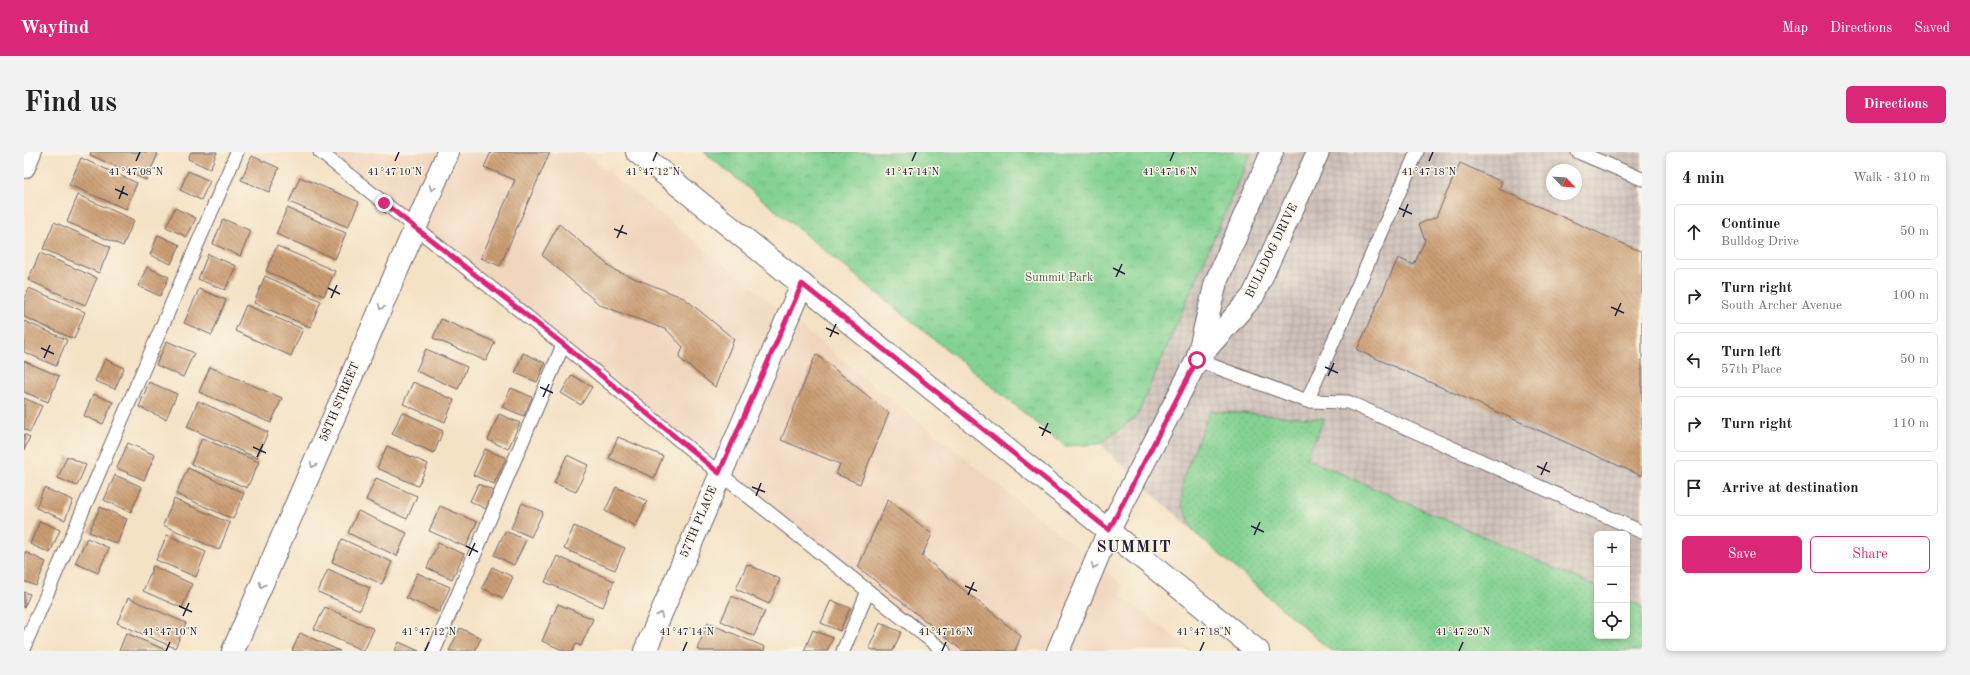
<!DOCTYPE html>
<html lang="en">
<head>
<meta charset="utf-8">
<style>
  body { margin:0; font-family:"Old Standard TT",serif; background:#f2f2f2; color:#222 }
  .controls { position:absolute; right:12px; bottom:12px; display:grid; overflow:hidden; border-radius:6px; box-shadow:0 2px 6px #0003 }
  .controls button { width:36px; height:36px; display:grid; place-items:center; padding:0; border:0; border-bottom:1px solid #e0e0e0; background:#fff; color:#222; font:20px sans-serif }
  .compass { position:absolute; left:1522px; top:12px; width:36px; height:36px; border-radius:50%; background:#fff; box-shadow:0 2px 6px #0003; rotate:115deg }
  .stop { position:absolute; width:12px; height:12px; margin:-9px; border:3px solid #db2777; border-radius:50%; background:#fff }
  .stop.end { background:#db2777; border-color:#fff; box-shadow:0 1px 4px #0008 }
  .list { margin:0; padding:0; list-style:none }
  h2 { display:flex; justify-content:space-between; align-items:center; height:52px; margin:0; padding:0 16px; font-size:17px }
  h2 small { font-size:13px; font-weight:400; color:#767676 }
  .list li { display:grid; grid-template-columns:26px 1fr auto; gap:12px; align-items:center; box-sizing:border-box; height:56px; margin:0 8px 8px; padding:0 8px; border:1px solid #e0e0e0; border-radius:6px }
  .list b { display:block; font-size:15px; white-space:nowrap }
  .list p { margin:0; font-size:13px; white-space:nowrap; color:#767676 }
  .list em { font-size:13px; font-style:normal; color:#767676 }
  .actions { display:flex; gap:8px; padding:12px 16px }
  .actions a { flex:1; padding:9px 0; border:1px solid #db2777; border-radius:6px; text-align:center; font-size:14px; color:#db2777 }
  .actions .main { background:#db2777; color:#fff }
  .icon { flex:none; width:22px; height:22px; fill:none; stroke:currentColor; stroke-width:2; stroke-linecap:round; stroke-linejoin:round }
  .map { position:relative; flex:none; width:1618px; height:499px; overflow:hidden; border-radius:6px }
  header { display:flex; align-items:center; gap:24px; box-sizing:border-box; height:56px; padding:0 20px; background:#db2777; color:#fff }
  header strong { font-size:19px }
  nav { display:flex; gap:22px; margin-inline-start:auto; font-size:14px }
  .intro { display:flex; align-items:center; justify-content:space-between; box-sizing:border-box; height:96px; padding:0 24px }
  h1 { margin:0; font-size:28px }
  .button { padding:10px 18px; border-radius:6px; background:#db2777; color:#fff; font-size:14px; font-weight:700 }
  main { display:flex; gap:24px; padding:0 24px }
  aside { flex:1; background:#fff; border-radius:6px; box-shadow:0 2px 6px #0003 }
  .map>svg:first-child { display:block }
</style>
</head>
<body>
<header>
<strong>Wayfind</strong>
<nav><a>Map</a><a>Directions</a><a>Saved</a></nav>
</header>
<div class="intro"><h1>Find us</h1><a class="button">Directions</a></div>
<main>
<div class="map">
<svg width="1618" height="499" viewBox="0 0 1618 499">
  <defs>
    <pattern id="industrial-grid" width="8" height="8" patternUnits="userSpaceOnUse"><rect width="8" height="8" fill="#cec1ba"/><path d="M0 4h8M4 0v8" fill="none" stroke="#b1a6a1"/></pattern>
    <pattern id="grass-dots" width="8" height="8" patternUnits="userSpaceOnUse"><rect width="8" height="8" fill="#83d292"/><path d="M2 2h.1M6 6h.1" fill="none" stroke="#71b47f" stroke-width="1.8" stroke-linecap="round"/></pattern>
    <pattern id="park-crowns" width="20" height="18" patternUnits="userSpaceOnUse"><rect width="20" height="18" fill="#83d292"/><path d="M2 6a3 3 0 1 1 6 0M12 15a3 3 0 1 1 6 0" fill="none" stroke="#71b47f"/></pattern>
    <pattern id="building-back-hatch" width="6" height="6" patternUnits="userSpaceOnUse"><rect width="6" height="6" fill="#ca9d73"/><path d="M-1 5l2 2M0 0l6 6M5-1l2 2" fill="none" stroke="#a48060"/></pattern>
  </defs>
  <rect width="100%" height="100%" fill="#fcf5e5"/>
  <filter id="ink" filterUnits="userSpaceOnUse"><feTurbulence type="fractalNoise" baseFrequency=".025" numOctaves="2"/><feDisplacementMap in="SourceGraphic" scale="8" xChannelSelector="R" yChannelSelector="G"/><feConvolveMatrix kernelMatrix="1 2 1 2 8 2 1 2 1" color-interpolation-filters="sRGB"/></filter>
  <filter id="wash" filterUnits="userSpaceOnUse"><feTurbulence type="fractalNoise" baseFrequency=".012" numOctaves="4" result="noise"/><feDisplacementMap in="SourceGraphic" scale="16" xChannelSelector="R" yChannelSelector="G"/><feGaussianBlur stdDeviation="0.9" result="paint"/><feColorMatrix in="noise" values="0 0 0 0 0 0 0 0 0 0 0 0 0 0 0 0 0 1.4 0 .05"/><feComposite in="paint" operator="in"/></filter>
  <g filter="url(#wash)">
    <rect width="100%" height="100%" fill="#f4e2c5"/>
    <!-- built -->
    <polygon fill="#f1d5bd" points="300,0 559,0 1100,434 1097,444 1169,499 918,499"/>
    <!-- industrial -->
    <path fill="url(#industrial-grid)" fill-rule="evenodd" d="M1227 0H1618V499H1307L1170 380 1076 292 1113 264ZM1528 18H1552V42H1528ZM1573 382H1603V484H1573Z"/>
    <!-- grass -->
    <polygon fill="url(#grass-dots)" stroke="#527a66" points="1186,259 1300,267 1282,306 1573,435 1573,484 1603,484 1603,448 1618,455 1618,499 1307,499 1170,380 1158,353 1159,326"/>
    <!-- park -->
    <polygon fill="url(#park-crowns)" stroke="#527a66" points="680,0 1227,0 1113,264 1076,292 1041,294"/>
    <g id="blocks">
      <!-- building -->
      <g fill="url(#building-back-hatch)">
        <polygon points="67,0 130,0 134,2 122,28 66,3"/>
        <polygon points="167,0 193,0 186,17 164,7"/>
        <polygon points="467,0 526,0 476,114 457,106 491,28 460,15"/>
        <polygon points="228,4 255,16 245,40 217,28"/>
        <polygon points="57,6 113,31 102,57 45,33"/>
        <polygon points="1436,11 1478,30 1475,37 1618,100 1618,324 1333,198 1374,106 1390,113 1401,88 1395,72 1412,65"/>
        <polygon points="164,19 186,29 177,48 156,38"/>
        <polygon points="276,25 335,50 324,75 265,50"/>
        <polygon points="54,43 110,68 99,94 43,70"/>
        <polygon points="151,56 172,66 163,85 142,75"/>
        <polygon points="263,56 322,81 311,107 252,82"/>
        <polygon points="199,67 227,79 216,104 189,92"/>
        <polygon points="30,70 86,95 75,121 19,97"/>
        <polygon points="535,72 590,118 660,146 710,187 691,235 655,206 659,195 643,178 576,153 518,103"/>
        <polygon points="134,83 156,93 147,112 126,103"/>
        <polygon points="253,94 311,119 300,144 242,119"/>
        <polygon points="16,101 73,126 61,153 4,128"/>
        <polygon points="184,102 212,114 201,138 174,127"/>
        <polygon points="123,115 145,125 136,144 114,134"/>
        <polygon points="241,124 297,149 286,175 230,151"/>
        <polygon points="5,136 61,160 50,187 0,165 0,147"/>
        <polygon points="175,137 202,148 188,183 160,171"/>
        <polygon points="222,153 279,177 267,204 211,179"/>
        <polygon points="417,167 471,190 462,209 409,186"/>
        <polygon points="0,169 43,188 32,214 0,200"/>
        <polygon points="143,189 170,201 159,225 132,213"/>
        <polygon points="402,197 443,215 434,237 392,219"/>
        <polygon points="499,201 521,211 513,230 491,221"/>
        <polygon points="792,202 865,261 836,332 812,322 816,312 757,288"/>
        <polygon points="81,207 100,216 91,237 71,229"/>
        <polygon points="0,209 35,224 24,250 0,240"/>
        <polygon points="186,215 258,246 247,271 175,240"/>
        <polygon points="548,223 568,235 557,253 537,241"/>
        <polygon points="125,230 153,242 142,267 115,255"/>
        <polygon points="389,230 430,248 421,270 379,252"/>
        <polygon points="487,236 508,245 500,264 478,255"/>
        <polygon points="69,242 89,250 79,272 60,264"/>
        <polygon points="0,246 18,254 6,280 0,277"/>
        <polygon points="174,249 244,280 233,306 163,275"/>
        <polygon points="378,260 419,279 410,301 368,282"/>
        <polygon points="475,262 496,271 484,297 464,288"/>
        <polygon points="0,282 6,285 0,298"/>
        <polygon points="594,285 639,304 630,326 585,306"/>
        <polygon points="178,286 235,310 223,336 167,312"/>
        <polygon points="104,291 131,303 120,328 93,316"/>
        <polygon points="363,294 404,312 394,334 353,316"/>
        <polygon points="461,297 482,306 470,332 449,323"/>
        <polygon points="543,303 564,313 552,340 530,331"/>
        <polygon points="43,304 62,313 53,334 34,326"/>
        <polygon points="164,316 220,341 209,367 152,342"/>
        <polygon points="91,323 118,335 107,360 80,348"/>
        <polygon points="352,326 393,344 383,367 342,348"/>
        <polygon points="454,332 470,339 462,357 446,349"/>
        <polygon points="592,335 623,349 612,374 581,359"/>
        <polygon points="20,336 49,348 41,368 12,356"/>
        <polygon points="150,347 206,371 195,398 139,373"/>
        <polygon points="864,347 908,382 898,404 997,484 991,499 939,499 834,415"/>
        <polygon points="498,351 519,360 507,385 487,376"/>
        <polygon points="416,354 453,370 442,395 405,379"/>
        <polygon points="76,355 103,367 93,392 65,380"/>
        <polygon points="334,359 383,381 373,404 324,381"/>
        <polygon points="16,369 36,378 26,401 6,392"/>
        <polygon points="550,374 601,396 591,418 540,397"/>
        <polygon points="481,379 502,388 490,413 470,403"/>
        <polygon points="143,383 182,400 172,425 132,408"/>
        <polygon points="63,386 85,396 74,421 51,411"/>
        <polygon points="318,387 368,410 358,432 308,410"/>
        <polygon points="414,391 440,402 428,427 403,416"/>
        <polygon points="1,400 22,410 12,434 0,429"/>
        <polygon points="533,404 590,429 579,455 521,430"/>
        <polygon points="723,412 756,427 745,452 712,437"/>
        <polygon points="129,414 168,432 158,456 119,439"/>
        <polygon points="468,415 489,425 479,446 458,436"/>
        <polygon points="304,417 346,436 336,458 294,440"/>
        <polygon points="393,421 426,435 415,460 382,446"/>
        <polygon points="0,440 6,442 0,456"/>
        <polygon points="708,444 741,459 730,484 697,469"/>
        <polygon points="104,446 162,471 151,496 93,471"/>
        <polygon points="807,448 826,456 816,479 797,471"/>
        <polygon points="534,452 569,467 557,494 552,492 549,499 541,499 518,489"/>
        <polygon points="301,455 350,477 340,499 290,477"/>
        <polygon points="684,471 741,495 740,499 677,499 673,497"/>
        <polygon points="856,471 877,480 869,499 851,499 845,496"/>
        <polygon points="436,476 457,486 451,499 425,499"/>
        <polygon points="789,478 809,486 803,499 780,499"/>
        <polygon points="102,481 144,499 95,499"/>
        <polygon points="276,481 316,499 268,499"/>
        <polygon points="375,490 395,499 371,499"/>
      </g>
    </g>
  </g>
  <g filter="url(#ink)">
    <use href="#blocks" fill-opacity="0" stroke="#6c656b" stroke-width="1"/>
    <g fill="none" stroke-linecap="round" stroke-linejoin="round">
      <!-- service casing -->
      <g stroke="#6c656b" stroke-width="15">
        <g id="service">
          <polyline points="296,0 539,193 695,321 920,499"/>
          <polyline points="1554,0 1618,27"/>
          <polyline points="1173,208 1283,249 1393,0"/>
          <polyline points="1283,249 1324,250 1618,380"/>
          <polyline points="0,495 213,0"/>
          <polyline points="410,499 539,193"/>
          <polyline points="819,499 844,439"/>
        </g>
      </g>
      <!-- minor casing -->
      <g stroke="#6c656b" stroke-width="24">
        <g id="minor">
          <polyline points="0,15 6,0"/>
          <polyline points="1175,205 1229,144 1294,0"/>
          <polyline points="1085,378 1173,208 1192,130 1248,0"/>
          <polyline points="209,499 424,0"/>
          <polyline points="621,499 778,132"/>
        </g>
      </g>
      <!-- tertiary casing -->
      <g stroke="#6c656b" stroke-width="24">
        <polyline id="tertiary" points="1034,499 1085,378"/>
      </g>
      <!-- primary casing -->
      <g stroke="#6c656b" stroke-width="24">
        <polyline id="primary" points="613,0 1234,499"/>
      </g>
      <!-- service -->
      <use href="#service" stroke="#fff" stroke-width="13"/>
      <!-- minor -->
      <use href="#minor" stroke="#fff" stroke-width="22"/>
      <!-- tertiary -->
      <use href="#tertiary" stroke="#fff" stroke-width="22"/>
      <!-- primary -->
      <use href="#primary" stroke="#fff" stroke-width="22"/>
    </g>
    <!-- one-way arrows -->
    <defs><path id="oneway-chevron" d="M-2-3.5L2.5 0L-2 3.5" fill="none" stroke-width="1.6" stroke-linecap="round" stroke-linejoin="round"/></defs>
    <g stroke="#9c9ca7">
      <use href="#oneway-chevron" transform="translate(408 36) rotate(113)"/>
      <use href="#oneway-chevron" transform="translate(357 155) rotate(113)"/>
      <use href="#oneway-chevron" transform="translate(289 313) rotate(113)"/>
      <use href="#oneway-chevron" transform="translate(1070 414) rotate(113)"/>
      <use href="#oneway-chevron" transform="translate(238 433) rotate(113)"/>
      <use href="#oneway-chevron" transform="translate(636 463) rotate(-67)"/>
    </g>
  </g>
  <g fill="none" stroke-linecap="round" stroke-linejoin="round" filter="url(#ink)">
    <!-- route -->
    <polyline stroke="#db2777" stroke-width="5" points="360,51 539,192 695,321 778,132 1085,378 1173,208"/>
  </g>
  <!-- ticks -->
  <path fill="none" stroke="#22223b" stroke-width="1.5" d="M112 9 116 0M371 9 375 0M629 9 633 0M888 9 892 0M1146 9 1150 0M1405 9 1409 0M91 37 104 43M95 47 100 34M1375 56 1388 62M1379 65 1384 52M590 77 603 82M593 86 599 73M1089 116 1101 122M1092 125 1098 112M304 136 316 142M307 146 313 133M1587 155 1600 161M1591 164 1597 151M802 176 815 182M806 185 812 172M17 196 30 202M20 206 26 193M1301 215 1314 221M1304 224 1310 211M516 235 529 241M519 245 525 232M1015 275 1027 281M1018 284 1024 271M229 295 242 301M233 305 239 292M1513 314 1526 320M1517 323 1523 310M728 335 741 340M732 344 737 331M1227 374 1240 380M1230 383 1236 370M442 394 454 400M445 404 451 391M941 434 953 439M944 443 950 430M155 454 168 460M159 464 165 451M142 499 146 490M401 499 405 490M659 499 663 490M918 499 922 490M1176 499 1180 490M1435 499 1439 490"/>
  <g text-anchor="middle" dominant-baseline="central" stroke-width="3" stroke-linejoin="round" paint-order="stroke">
    <!-- street labels -->
    <g font-size="12" fill="#22223b" stroke="#fcf5e5">
      <text transform="translate(1248 99) rotate(-64)">BULLDOG DRIVE</text>
      <text transform="translate(316 250) rotate(-67)">58TH STREET</text>
      <text transform="translate(675 370) rotate(-67)">57TH PLACE</text>
    </g>
    <!-- park labels -->
    <g font-size="12" fill="#3f5755" stroke="#fcf5e5">
      <text x="1035" y="126">Summit Park</text>
    </g>
    <!-- district labels -->
    <g font-size="16" font-weight="bold" letter-spacing="1" fill="#22223b" stroke="#fcf5e5">
      <text x="1110" y="396">SUMMIT</text>
    </g>
  </g>
  <g font-size="10" text-anchor="middle" fill="#22223b" stroke="#fcf5e5" stroke-width="3" stroke-linejoin="round" paint-order="stroke">
    <text x="112" y="23">41°47'08"N</text>
    <text x="371" y="23">41°47'10"N</text>
    <text x="629" y="23">41°47'12"N</text>
    <text x="888" y="23">41°47'14"N</text>
    <text x="1146" y="23">41°47'16"N</text>
    <text x="1405" y="23">41°47'18"N</text>
    <text x="146" y="483">41°47'10"N</text>
    <text x="405" y="483">41°47'12"N</text>
    <text x="663" y="483">41°47'14"N</text>
    <text x="922" y="483">41°47'16"N</text>
    <text x="1180" y="483">41°47'18"N</text>
    <text x="1439" y="483">41°47'20"N</text>
  </g>
</svg>
<div class="controls">
<button>+</button>
<button>−</button>
<button><svg class="icon" aria-label="locate" viewBox="0 0 24 24"><circle cx="12" cy="12" r="6"/><path d="M12 2v4M12 18v4M2 12h4M18 12h4"/></svg></button>
</div>
<svg class="compass" viewBox="-18 -18 36 36"><path d="M0-13l5 13h-10z" fill="#e53935"/><path d="M0 13l5-13h-10z" fill="#767676"/></svg>
<div class="stop" style="left:1173px;top:208px"></div>
<div class="stop end" style="left:360px;top:51px"></div>
</div>
<aside>
<h2>4 min<small>Walk · 310 m</small></h2>
<ul class="list">
<li><svg class="icon" aria-label="ahead" viewBox="0 0 24 24"><path d="M12 20V5M6 11l6-6 6 6"/></svg><div><b>Continue</b><p>Bulldog Drive</p></div><em>50 m</em></li>
<li><svg class="icon" aria-label="right" viewBox="0 0 24 24"><path d="M7 20v-9h11M14 6l5 5-5 5"/></svg><div><b>Turn right</b><p>South Archer Avenue</p></div><em>100 m</em></li>
<li><svg class="icon" aria-label="left" viewBox="0 0 24 24"><path d="M17 20v-9H6M10 6l-5 5 5 5"/></svg><div><b>Turn left</b><p>57th Place</p></div><em>50 m</em></li>
<li><svg class="icon" aria-label="right" viewBox="0 0 24 24"><path d="M7 20v-9h11M14 6l5 5-5 5"/></svg><div><b>Turn right</b></div><em>110 m</em></li>
<li><svg class="icon" aria-label="arrive" viewBox="0 0 24 24"><path d="M6 21V4h12l-3 4 3 4H6"/></svg><div><b>Arrive at destination</b></div></li>
</ul>
<div class="actions"><a class="main">Save</a><a>Share</a></div>
</aside>
</main>
</body>
</html>
